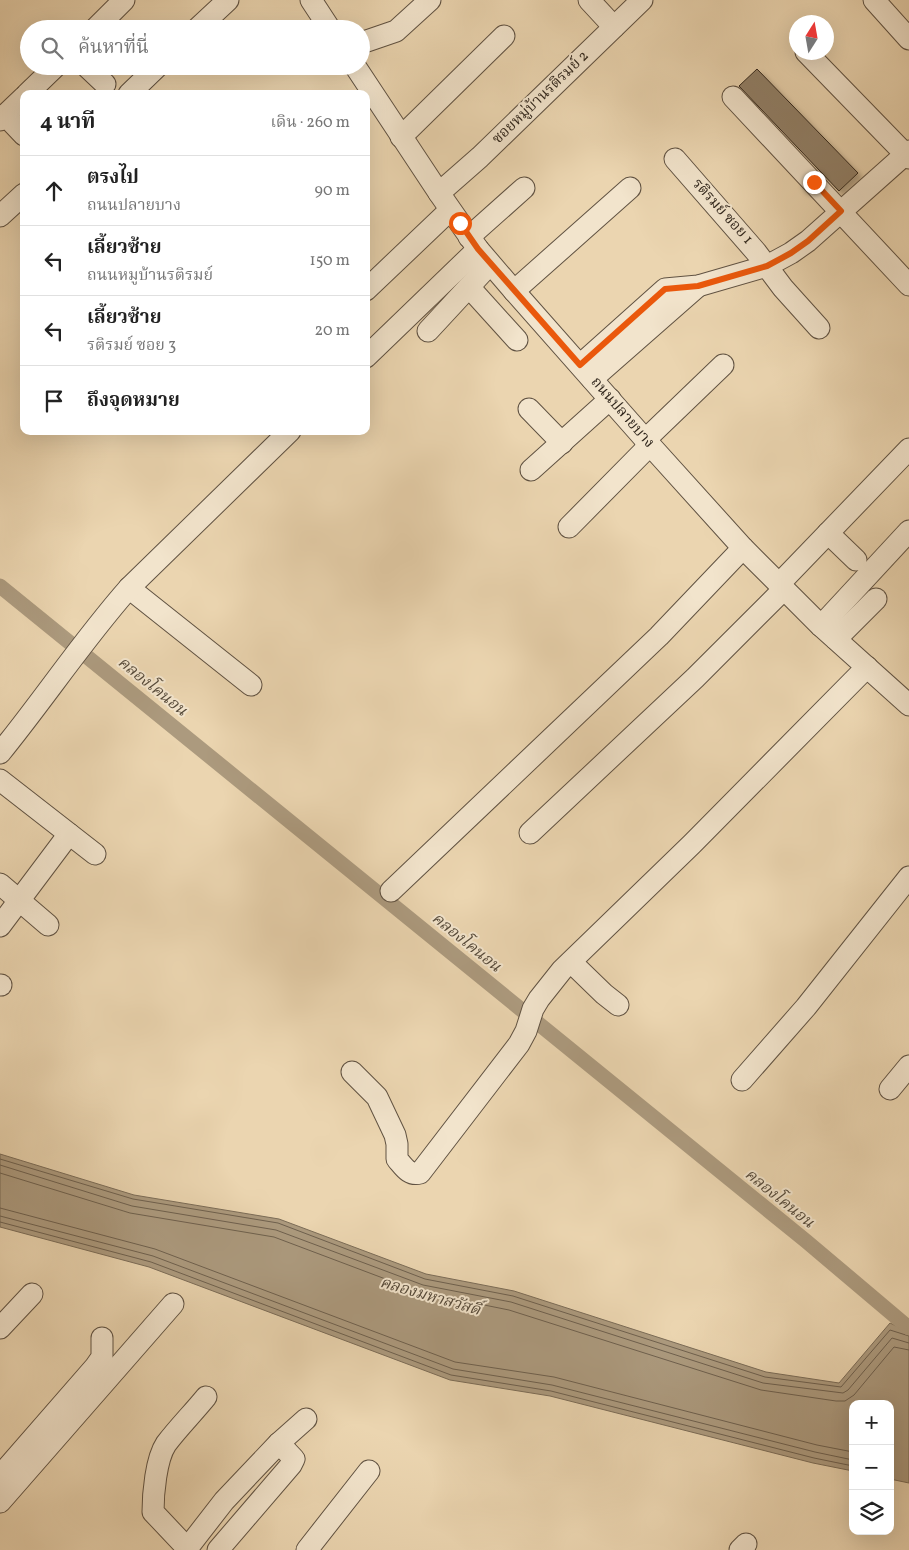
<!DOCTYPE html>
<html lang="th">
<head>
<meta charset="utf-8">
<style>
  body { margin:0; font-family:Vollkorn,"Noto Serif Thai",serif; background:#f6f6f6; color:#222 }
  .controls { position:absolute; right:15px; bottom:15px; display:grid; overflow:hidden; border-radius:10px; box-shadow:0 5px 20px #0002 }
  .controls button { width:45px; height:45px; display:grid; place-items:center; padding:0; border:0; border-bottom:1px solid #e0e0e0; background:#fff; color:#222; font:25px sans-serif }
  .compass { position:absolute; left:789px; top:15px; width:45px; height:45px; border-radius:50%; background:#fff; box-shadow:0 5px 20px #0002; rotate:11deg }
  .stop { position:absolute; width:15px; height:15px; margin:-11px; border:4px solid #ea580c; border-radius:50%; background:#fff }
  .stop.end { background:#ea580c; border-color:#fff; box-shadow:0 1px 5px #0008 }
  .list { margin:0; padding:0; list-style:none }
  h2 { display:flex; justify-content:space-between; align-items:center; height:65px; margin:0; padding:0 20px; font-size:21px }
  h2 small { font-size:16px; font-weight:400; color:#767676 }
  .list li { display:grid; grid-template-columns:32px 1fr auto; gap:15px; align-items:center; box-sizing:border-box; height:70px; padding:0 20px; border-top:1px solid #e0e0e0 }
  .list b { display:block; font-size:19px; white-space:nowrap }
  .list p { margin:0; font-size:16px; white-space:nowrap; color:#767676 }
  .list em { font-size:16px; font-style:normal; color:#767676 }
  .icon { flex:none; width:28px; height:28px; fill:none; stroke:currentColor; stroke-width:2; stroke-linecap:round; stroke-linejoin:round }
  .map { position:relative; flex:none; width:909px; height:1550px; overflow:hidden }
  .search { position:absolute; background:#fff; box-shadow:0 5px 20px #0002; left:20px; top:20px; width:350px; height:55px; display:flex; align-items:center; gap:12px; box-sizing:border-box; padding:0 18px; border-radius:28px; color:#767676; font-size:19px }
  .panel { position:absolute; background:#fff; box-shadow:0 5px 20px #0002; left:20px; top:90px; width:350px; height:345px; border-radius:10px }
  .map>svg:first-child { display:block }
</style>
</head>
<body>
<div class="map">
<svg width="909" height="1550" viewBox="0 0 909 1550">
  <defs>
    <filter id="shadow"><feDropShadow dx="4.5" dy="4.5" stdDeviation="2.5" flood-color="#0004"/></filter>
  </defs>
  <rect width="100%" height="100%" fill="#ebd5b0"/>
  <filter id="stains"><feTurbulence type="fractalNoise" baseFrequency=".004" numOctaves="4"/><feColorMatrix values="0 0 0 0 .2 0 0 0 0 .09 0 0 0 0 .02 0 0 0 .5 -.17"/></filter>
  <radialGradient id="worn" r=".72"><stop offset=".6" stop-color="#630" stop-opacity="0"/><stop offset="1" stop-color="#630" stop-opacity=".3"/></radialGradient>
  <!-- water -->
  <polygon fill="#ac9a7e" stroke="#7b6c57" points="0,1154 134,1195 279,1219 426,1274 514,1291 766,1372 839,1383 890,1323 909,1332 909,1483 890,1479 890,1404 853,1404 853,1471 813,1463 550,1396 450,1380 149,1267 0,1227"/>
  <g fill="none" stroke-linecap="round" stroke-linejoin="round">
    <!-- shore -->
    <g stroke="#6e604e" stroke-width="1">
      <polyline points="0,1159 133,1199 278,1223 425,1279 513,1296 765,1377 841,1387 890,1330 909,1336"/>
      <polyline points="0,1165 132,1206 276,1230 423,1285 511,1302 763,1383 843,1393 848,1390 892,1338 909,1343"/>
      <polyline points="0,1173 130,1213 274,1237 420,1292 509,1310 761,1390 836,1401 845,1401 854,1395 894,1347 909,1350"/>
      <polyline points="0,1208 155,1249 455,1362 554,1377 817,1445 853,1452"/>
      <polyline points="0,1216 153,1256 453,1369 552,1385 815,1452 853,1460"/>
      <polyline points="0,1222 151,1262 451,1375 551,1391 814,1458 853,1466"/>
    </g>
    <!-- canal -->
    <polyline stroke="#ac9a7e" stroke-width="15" points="0,586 806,1241 909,1328"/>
  </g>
  <!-- building -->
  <polygon fill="#928169" stroke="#31271d" filter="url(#shadow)" points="757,69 858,173 839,191 739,86"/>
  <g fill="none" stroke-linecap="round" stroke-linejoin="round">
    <!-- minor casing -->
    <g stroke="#605242" stroke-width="23">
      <g id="minor">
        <polyline points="311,0 330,29"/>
        <polyline points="589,0 614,27"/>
        <polyline points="874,0 909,39"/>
        <polyline points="95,29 124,0"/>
        <polyline points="197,29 228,0"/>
        <polyline points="361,43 396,31 430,0"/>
        <polyline points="806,52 909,158"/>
        <polyline points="86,66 105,84"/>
        <polyline points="355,66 439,193 478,249 514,291 650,445 743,548 821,626 909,705"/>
        <polyline points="27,94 56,66"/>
        <polyline points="129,94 158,66"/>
        <polyline points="733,97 909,285"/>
        <polyline points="5,115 24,135"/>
        <polyline points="0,120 24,97"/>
        <polyline points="401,137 504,36"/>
        <polyline points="675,159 756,252 783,288 819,328"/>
        <polyline points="439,193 480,157 642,0"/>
        <polyline points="0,216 24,194"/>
        <polyline points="469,237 524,188"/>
        <polyline points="469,287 517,340"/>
        <polyline points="366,290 450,210"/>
        <polyline points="514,291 630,188"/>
        <polyline points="428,331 490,264"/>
        <polyline points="366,357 478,249"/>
        <polyline points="580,365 665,289 698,286 767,266 791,253 808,241 909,151"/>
        <polyline points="592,379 698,286"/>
        <polyline points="529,409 562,443"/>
        <polyline points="645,440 723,365"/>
        <polyline points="531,470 610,399"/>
        <polyline points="569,527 650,445"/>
        <polyline points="828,533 856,560"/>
        <polyline points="779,584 909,449"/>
        <polyline points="129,588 251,685"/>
        <polyline points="821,626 909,531"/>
        <polyline points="836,639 876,599"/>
        <path d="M0 753C44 699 83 640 129 588L290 431"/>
        <polyline points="0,780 95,854"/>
        <polyline points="530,833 695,678 784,589"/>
        <polyline points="0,884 48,925"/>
        <polyline points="391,891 659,636 743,548"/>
        <polyline points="0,926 69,834"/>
        <polyline points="571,962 604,994 618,1005"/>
        <polyline points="0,985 1,985"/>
        <path d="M352 1072 377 1097 395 1135 397 1144V1159C404 1167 409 1176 420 1173L519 1044 526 1031 533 1009 539 999 562 970 692 844 867 667"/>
        <polyline points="742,1080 806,1007 909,877"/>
        <polyline points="890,1089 909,1066"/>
        <polyline points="0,1328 32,1294"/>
        <polyline points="0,1476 95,1367 102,1357 102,1338"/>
        <polyline points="0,1502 173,1304"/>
        <path d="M187 1548 153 1512C153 1494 156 1459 166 1444 178 1428 193 1413 206 1397"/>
        <polyline points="186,1550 224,1501 279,1443 306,1419"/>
        <polyline points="218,1550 291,1465 294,1459 279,1443"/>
        <polyline points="307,1550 369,1471"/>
        <polyline points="740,1550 746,1544"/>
      </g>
    </g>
    <!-- minor -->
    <use href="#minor" stroke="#f2e4cc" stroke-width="21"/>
  </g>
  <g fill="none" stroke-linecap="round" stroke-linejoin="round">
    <!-- route -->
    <polyline stroke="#ea580c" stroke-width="6" points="460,223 478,249 580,365 665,289 698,286 767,266 791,253 808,241 841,211 814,182"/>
  </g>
  <g text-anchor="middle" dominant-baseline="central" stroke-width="4" stroke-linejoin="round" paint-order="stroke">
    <!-- street labels -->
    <g font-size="15" fill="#31271d" stroke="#f2e4cc">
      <text transform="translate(541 98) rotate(-44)">ซอยหมู่บ้านรติรมย์ 2</text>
      <text transform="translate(722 212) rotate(48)">รติรมย์ ซอย 1</text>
      <text transform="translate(622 413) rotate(49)">ถนนปลายบาง</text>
    </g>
    <!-- water labels -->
    <g font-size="16" font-style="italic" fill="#564a3a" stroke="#f2e4cc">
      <text transform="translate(152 687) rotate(39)">คลองโคนอน</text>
      <text transform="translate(466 943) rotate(39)">คลองโคนอน</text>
      <text transform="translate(779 1199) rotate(39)">คลองโคนอน</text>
      <text transform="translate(430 1297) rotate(16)">คลองมหาสวัสดิ์</text>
    </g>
  </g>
  <rect width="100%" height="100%" filter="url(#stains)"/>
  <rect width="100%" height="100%" fill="url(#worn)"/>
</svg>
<div class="controls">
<button>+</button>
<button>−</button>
<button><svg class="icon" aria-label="layers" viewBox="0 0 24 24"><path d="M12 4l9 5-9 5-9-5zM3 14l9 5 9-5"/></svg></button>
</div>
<svg class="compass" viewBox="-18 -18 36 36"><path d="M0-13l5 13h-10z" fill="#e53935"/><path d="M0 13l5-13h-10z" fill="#767676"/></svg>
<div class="stop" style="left:460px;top:223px"></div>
<div class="stop end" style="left:814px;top:182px"></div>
<div class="search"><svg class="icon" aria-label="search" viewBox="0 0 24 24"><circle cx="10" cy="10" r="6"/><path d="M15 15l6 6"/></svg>ค้นหาที่นี่</div>
<section class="panel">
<h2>4 นาที<small>เดิน · 260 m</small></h2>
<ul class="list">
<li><svg class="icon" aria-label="ahead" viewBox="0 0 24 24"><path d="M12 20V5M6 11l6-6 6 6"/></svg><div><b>ตรงไป</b><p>ถนนปลายบาง</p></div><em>90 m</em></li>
<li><svg class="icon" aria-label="left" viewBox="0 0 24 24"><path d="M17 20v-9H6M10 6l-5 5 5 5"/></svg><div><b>เลี้ยวซ้าย</b><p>ถนนหมูบ้านรติรมย์</p></div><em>150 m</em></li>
<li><svg class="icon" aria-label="left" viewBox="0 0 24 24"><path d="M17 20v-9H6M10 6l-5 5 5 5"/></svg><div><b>เลี้ยวซ้าย</b><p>รติรมย์ ซอย 3</p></div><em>20 m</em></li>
<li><svg class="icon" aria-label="arrive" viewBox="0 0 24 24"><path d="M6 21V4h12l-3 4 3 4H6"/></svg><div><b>ถึงจุดหมาย</b></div></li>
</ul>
</section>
</div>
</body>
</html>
